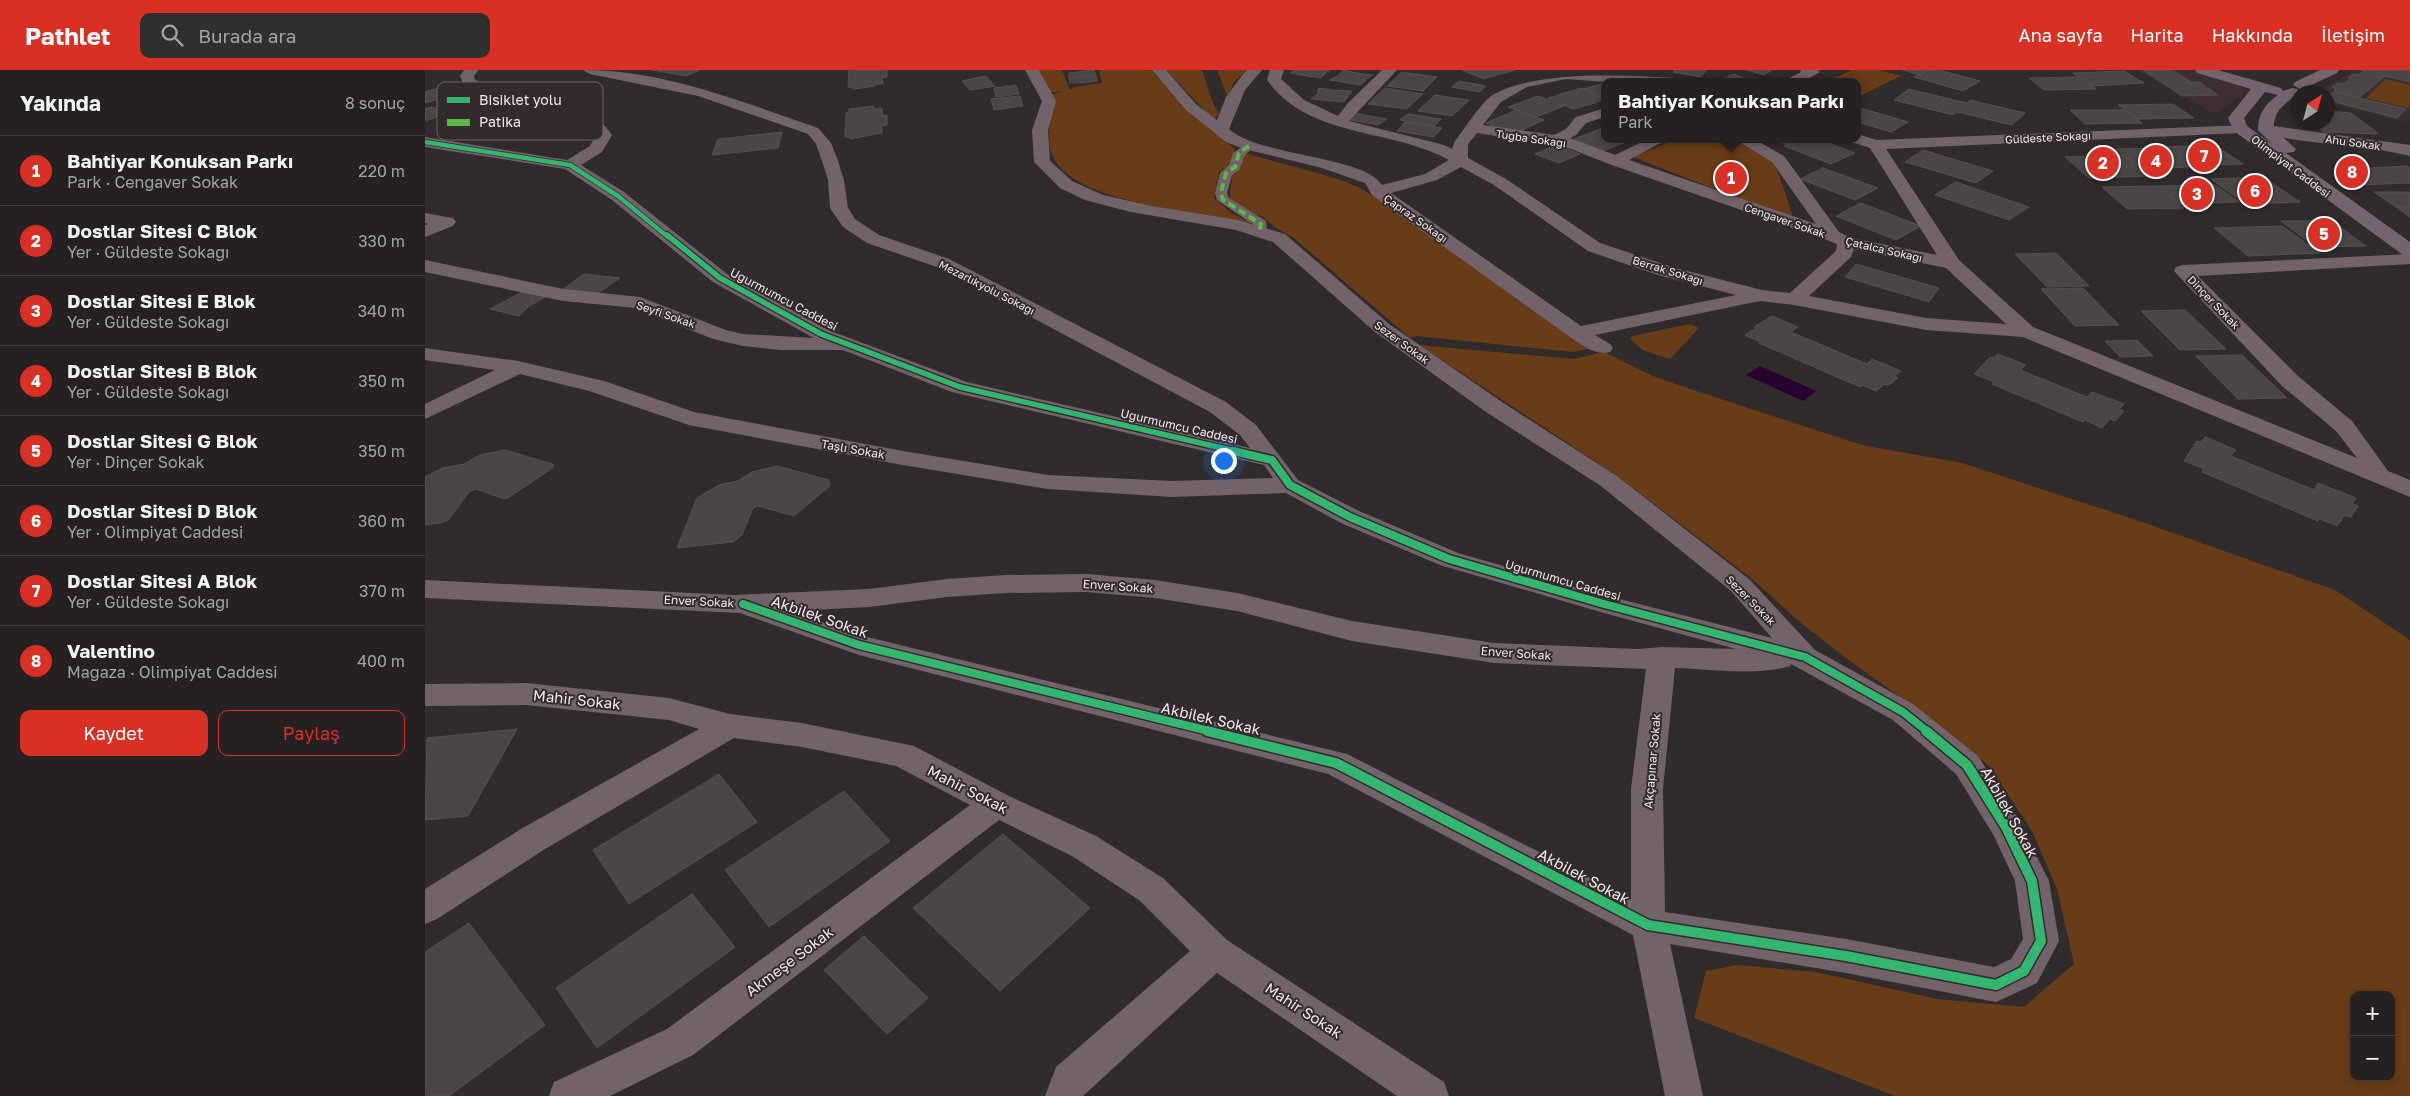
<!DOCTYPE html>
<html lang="tr">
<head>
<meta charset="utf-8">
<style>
  body { margin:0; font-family:"Golos Text",sans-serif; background:#312e2e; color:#f1f3f6 }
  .controls { position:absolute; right:15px; bottom:15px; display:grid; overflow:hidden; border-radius:10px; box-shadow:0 2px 8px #0003 }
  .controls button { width:45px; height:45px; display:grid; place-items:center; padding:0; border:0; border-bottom:1px solid #423e3f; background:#252121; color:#f1f3f6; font:25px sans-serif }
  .compass { position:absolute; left:1865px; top:15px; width:45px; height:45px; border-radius:50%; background:#252121; box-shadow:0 2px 8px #0003; rotate:36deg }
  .you { position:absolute; left:798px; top:390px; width:18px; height:18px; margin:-12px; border:4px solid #fff; border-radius:50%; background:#1a73e8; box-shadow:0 0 0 8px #1a73e833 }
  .badge { display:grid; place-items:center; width:32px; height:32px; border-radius:50%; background:#d93025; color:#fff; font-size:16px; font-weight:700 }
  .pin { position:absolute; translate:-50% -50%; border:2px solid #fff; box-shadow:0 1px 5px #0006 }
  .popup { position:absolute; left:1176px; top:8px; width:260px; height:65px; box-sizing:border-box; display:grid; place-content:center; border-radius:10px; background:#252121; filter:drop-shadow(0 1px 4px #0005); font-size:16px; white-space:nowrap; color:#a3a3a5 }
  .popup b { font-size:19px; color:#f1f3f6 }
  .popup::after { content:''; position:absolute; left:50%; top:100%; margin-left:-10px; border:10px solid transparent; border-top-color:#252121 }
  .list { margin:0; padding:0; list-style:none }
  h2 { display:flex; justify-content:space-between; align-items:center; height:65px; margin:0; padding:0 20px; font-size:21px }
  h2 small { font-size:16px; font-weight:400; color:#a3a3a5 }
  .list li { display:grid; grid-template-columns:32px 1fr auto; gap:15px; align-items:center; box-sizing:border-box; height:70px; padding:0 20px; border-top:1px solid #423e3f }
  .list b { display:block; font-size:19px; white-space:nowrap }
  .list p { margin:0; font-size:16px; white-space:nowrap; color:#a3a3a5 }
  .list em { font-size:16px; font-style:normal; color:#a3a3a5 }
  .actions { display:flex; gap:10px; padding:15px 20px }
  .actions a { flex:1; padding:11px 0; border:1px solid #d93025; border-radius:10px; text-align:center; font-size:18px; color:#d93025 }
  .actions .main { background:#d93025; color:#fff }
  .icon { flex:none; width:28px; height:28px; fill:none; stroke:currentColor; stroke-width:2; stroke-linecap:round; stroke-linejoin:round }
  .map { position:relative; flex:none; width:1985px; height:1026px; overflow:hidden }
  header { display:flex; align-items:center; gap:30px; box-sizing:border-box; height:70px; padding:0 25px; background:#d93025; color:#fff }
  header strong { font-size:24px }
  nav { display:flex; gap:28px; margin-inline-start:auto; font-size:18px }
  .search { width:350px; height:45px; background:#312e2e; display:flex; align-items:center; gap:12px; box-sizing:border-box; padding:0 18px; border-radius:10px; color:#a3a3a5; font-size:19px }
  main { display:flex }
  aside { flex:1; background:#252121 }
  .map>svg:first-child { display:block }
</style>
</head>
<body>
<header>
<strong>Pathlet</strong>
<div class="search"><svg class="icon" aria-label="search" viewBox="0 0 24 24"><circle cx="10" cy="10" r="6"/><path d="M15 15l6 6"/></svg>Burada ara</div>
<nav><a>Ana sayfa</a><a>Harita</a><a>Hakkında</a><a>İletişim</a></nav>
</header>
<main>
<aside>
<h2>Yakında<small>8 sonuç</small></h2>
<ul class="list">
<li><span class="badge">1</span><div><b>Bahtiyar Konuksan Parkı</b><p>Park · Cengaver Sokak</p></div><em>220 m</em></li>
<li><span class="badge">2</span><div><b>Dostlar Sitesi C Blok</b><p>Yer · Güldeste Sokağı</p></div><em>330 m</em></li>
<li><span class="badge">3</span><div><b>Dostlar Sitesi E Blok</b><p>Yer · Güldeste Sokağı</p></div><em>340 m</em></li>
<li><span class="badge">4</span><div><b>Dostlar Sitesi B Blok</b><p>Yer · Güldeste Sokağı</p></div><em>350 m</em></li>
<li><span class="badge">5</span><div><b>Dostlar Sitesi G Blok</b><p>Yer · Dinçer Sokak</p></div><em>350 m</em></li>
<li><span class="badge">6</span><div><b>Dostlar Sitesi D Blok</b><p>Yer · Olimpiyat Caddesi</p></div><em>360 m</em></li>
<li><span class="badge">7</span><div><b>Dostlar Sitesi A Blok</b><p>Yer · Güldeste Sokağı</p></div><em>370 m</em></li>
<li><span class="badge">8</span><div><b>Valentino</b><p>Mağaza · Olimpiyat Caddesi</p></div><em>400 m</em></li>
</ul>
<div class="actions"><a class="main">Kaydet</a><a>Paylaş</a></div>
</aside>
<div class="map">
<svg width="1985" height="1026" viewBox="0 0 1985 1026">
  <rect width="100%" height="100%" fill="#312c2c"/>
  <!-- built -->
  <g fill="#3d2f31">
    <polygon points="1711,0 1772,0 1825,20 1789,44"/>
    <polygon points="1931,0 1985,0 1985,46 1978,52 1903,33 1902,22 1891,22"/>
  </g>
  <!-- green -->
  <g fill="#673c16" fill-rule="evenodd">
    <path d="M614 0H637L645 20 649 17 677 13 674 0H726L761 39 810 79 803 96 794 102 789 128 806 143 829 154C782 142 645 135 627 84 621 69 626 47 627 31L625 25 639 21 624 23Z"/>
    <polygon points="741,0 777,0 787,31 794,44 790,48 782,43"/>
    <polygon points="792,0 822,0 808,13 803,28"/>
    <polygon points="1427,0 1455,0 1476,6 1435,26 1432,25 1432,12 1401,12"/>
    <polygon points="1961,9 1985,15 1985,36 1983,38 1941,28"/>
    <path d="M1252 69C1281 69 1322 65 1345 88 1352 94 1365 138 1369 150L1208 87Z"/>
    <polygon points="820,83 913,109 933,117 992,152 1171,277 1147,282 992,266 985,268 870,169 850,157 836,146 820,141 805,128 807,104"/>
    <polygon points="1265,254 1274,258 1245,289 1218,280 1205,269 1207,266"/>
    <path d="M994 275 1149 289 1179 282 1228 306 1265 319 1437 375 1537 393 1717 452 1910 520 1985 570V1026H1470L1269 948 1281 901 1311 895 1391 902 1512 929 1599 937 1649 894 1632 819 1607 761 1564 696 1502 646 1429 594 1376 553 1326 508 1191 405ZM1929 925H1966V1007H1929Z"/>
  </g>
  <!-- water -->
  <polygon fill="#27042f" points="1335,296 1391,321 1378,331 1321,305"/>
  <!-- building -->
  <g fill="#4a4645" stroke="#545050">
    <polygon points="227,0 275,0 261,6"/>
    <polygon points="424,0 462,0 462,7 457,8 458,14 450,14 450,16 428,19 428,17 423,17"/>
    <polygon points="669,0 671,5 644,8 643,3"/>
    <polygon points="870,0 906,0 899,3 901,3 895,8 865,3"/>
    <polygon points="918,0 932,3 948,5 939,10 941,10 935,15 905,10 914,5"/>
    <polygon points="1037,0 1090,0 1058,9"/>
    <polygon points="1250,0 1282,0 1275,7 1248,2"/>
    <polygon points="1322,0 1347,0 1339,5"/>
    <polygon points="1478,0 1503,0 1494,5"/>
    <polygon points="1503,0 1514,0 1555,11 1538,21 1489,7"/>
    <polygon points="1718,0 1747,0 1766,12 1774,12 1793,25 1757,26"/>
    <polygon points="1937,0 1985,0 1985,12 1960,6 1935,27 1909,21 1911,19 1907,17 1914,13 1918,14 1926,9 1923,8 1929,4 1933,5 1940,1"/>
    <polygon points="1699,1 1719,13 1667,16 1648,3"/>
    <polygon points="977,2 1012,7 998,21 962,16"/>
    <polygon points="1309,4 1322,9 1334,11 1291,12"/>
    <polygon points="671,5 672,11 666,12 645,13 644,8"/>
    <polygon points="561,6 570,16 545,20 537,11"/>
    <polygon points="1655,7 1671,19 1619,20 1604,8"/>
    <polygon points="1034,11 1061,16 1054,22 1027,17"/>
    <polygon points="1180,13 1180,29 1158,19"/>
    <polygon points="591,15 594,24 571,27 569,18"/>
    <polygon points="21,16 35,23 0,33 0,22"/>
    <polygon points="894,18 908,20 927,21 924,25 921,25 923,27 919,32 886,29 894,23 892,22"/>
    <polygon points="960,18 998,24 981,39 943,34"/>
    <polygon points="1156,18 1180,30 1148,39 1123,28"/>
    <polygon points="1484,19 1542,33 1528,45 1469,30"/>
    <polygon points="1909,22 1981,39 1972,48 1902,30 1902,27"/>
    <polygon points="1010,25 1044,30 1027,46 993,41"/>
    <polygon points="595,26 598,36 569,40 566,29"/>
    <polygon points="1113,26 1139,36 1111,47 1083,37"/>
    <polygon points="1545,30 1600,43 1587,55 1532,42"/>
    <polygon points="1748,34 1769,48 1713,49 1693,35"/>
    <polygon points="449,36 449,39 457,38 458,46 462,45 462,55 457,56 457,63 425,69 425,67 420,67 421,43 424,42 424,39"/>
    <polygon points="7,37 24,43 0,51 0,39"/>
    <polygon points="1432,37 1483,52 1466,62 1432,52"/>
    <polygon points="1091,40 1119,50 1089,64 1061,53"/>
    <polygon points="1645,40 1700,40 1717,53 1660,54"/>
    <polygon points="1902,41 1926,43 1954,64 1898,62 1888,52 1902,52"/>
    <polygon points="929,43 962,49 953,55 920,49"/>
    <polygon points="983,44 1016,49 1009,56 975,50"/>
    <polygon points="980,52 1017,58 1009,67 972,61"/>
    <polygon points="1180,57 1180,69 1208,69 1178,81 1149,69"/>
    <polygon points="357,62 353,78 287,85 293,69"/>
    <polygon points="1348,69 1376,69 1363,75"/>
    <polygon points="1376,69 1393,69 1430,83 1406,94 1359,76"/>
    <polygon points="1131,75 1155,84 1134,93 1110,84"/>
    <polygon points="1790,75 1818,94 1764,96 1738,77"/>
    <polygon points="1740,78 1766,97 1716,99 1691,79"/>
    <polygon points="1498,80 1568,101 1551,113 1480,92"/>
    <polygon points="1699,85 1725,106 1664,108 1640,87"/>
    <polygon points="1982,96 1985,98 1985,113 1932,115 1908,100"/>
    <polygon points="1398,98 1453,118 1430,130 1375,109"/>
    <polygon points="1838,107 1875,132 1821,134 1786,109"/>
    <polygon points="1531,112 1604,137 1584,150 1510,125"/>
    <polygon points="1790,115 1814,132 1754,134 1732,116"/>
    <polygon points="1732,116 1759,138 1702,139 1677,117"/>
    <polygon points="1949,122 1985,122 1985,136 1971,137"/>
    <polygon points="1436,133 1496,156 1471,170 1411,146"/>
    <polygon points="1971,137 1985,137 1985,147"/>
    <polygon points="1856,151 1907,151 1941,176 1891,177"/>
    <polygon points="1857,156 1895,183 1823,186 1789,158"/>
    <polygon points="1631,183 1664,216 1622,217 1590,184"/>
    <polygon points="1431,194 1514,218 1504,232 1420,207"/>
    <polygon points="159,204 195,208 173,223 137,220"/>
    <polygon points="1658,218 1694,255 1650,256 1616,219"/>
    <polygon points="99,221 122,226 104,236 94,246 65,239"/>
    <polygon points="1760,240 1801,279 1755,280 1716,241"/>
    <polygon points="1347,246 1373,257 1366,262 1442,294 1447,289 1476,301 1470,306 1473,308 1464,315 1460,314 1451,321 1437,315 1435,317 1334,273 1336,272 1320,265 1331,258 1329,257"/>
    <polygon points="1712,270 1728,286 1695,287 1680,271"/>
    <polygon points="1573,284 1601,295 1595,300 1662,327 1667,322 1699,334 1694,339 1699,341 1690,351 1685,349 1677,358 1660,350 1658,352 1567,314 1569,312 1549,304 1565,287 1569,288"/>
    <polygon points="1817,285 1862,328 1813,329 1771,286"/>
    <polygon points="1780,367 1811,380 1806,386 1889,420 1893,413 1931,428 1927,434 1933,436 1926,447 1920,445 1912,456 1895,449 1893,451 1777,402 1779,399 1759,391 1772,371 1776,372"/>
    <polygon points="80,380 128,394 129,397 83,428 79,429 51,419 45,421 23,450 16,453 0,455 0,407 18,398 39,394 55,385"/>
    <polygon points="352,396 404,410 405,416 369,446 333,436 328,438 317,465 308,472 252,478 272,428 294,415 313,411 327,402"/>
    <polygon points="92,659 43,746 0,750 2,668"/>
    <polygon points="294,704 332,752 204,834 168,780"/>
    <polygon points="419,721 465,771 344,857 300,800"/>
    <polygon points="578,764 665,838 575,921 488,838"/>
    <polygon points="267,824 310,877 172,978 131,918"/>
    <polygon points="44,853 120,955 24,1026 0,1026 0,882"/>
    <polygon points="439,866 503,928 462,964 399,900"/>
  </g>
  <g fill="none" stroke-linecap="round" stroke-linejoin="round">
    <!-- pedestrian -->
    <polygon fill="#72636b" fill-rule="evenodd" points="824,72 830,76 820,85 814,100 807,105 802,123 804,128 841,151 842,160 835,164 828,160 829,155 792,130 790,123 795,103 804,95 808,83"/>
    <!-- minor -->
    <g fill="#72636b" fill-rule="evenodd">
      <path d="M39 0H53L49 6 50 10 100 30 179 55 187 65 177 82 156 95 199 122 302 204 403 260 542 312 825 378 815 365 785 342 512 197 442 173 418 157 405 138 403 110 396 88 391 74 383 64 273 26 165 4 158 0C240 0 317 32 393 58L406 73 412 88 419 110 423 138 430 149 454 165 524 189 801 332 831 355 873 410 934 441 1033 483 1179 525 1347 568 1306 521 1176 416 1061 342 950 262 848 172 811 160 706 142 660 130 635 118 609 92 607 60 617 31 600 0H614L631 31 623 60 625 91 647 111 678 125 727 136 813 150 860 164 964 254 1077 332 1192 406 1324 509 1390 580 1488 634 1553 686 1592 747 1624 811 1634 871 1612 913 1571 932 1421 903 1245 874 1278 1026H1240L1208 865 903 704 434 585 315 543 0 528V510L308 525 444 519 522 509 581 505 662 504 730 510 812 523 927 551 1069 573 1212 579 1237 577 1311 579 1179 543 1015 495 916 453 861 423 747 427 623 419 478 395 264 355 164 321 95 304 0 349V334L70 300 0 290V278L93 291 179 311 269 342 478 381 623 405 747 411 848 408 839 395 527 322 418 280H355L318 276 288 269 211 238 138 231 0 202V190L138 219 215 227 301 260 318 264 389 268 288 212 187 130 140 99 0 77V67L142 90 165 76 171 65 169 61 90 36 39 15 35 6ZM662 522 730 528 812 541 927 571 1069 593 1221 599 1206 719V829L922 684 438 566 366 541 444 537 522 527 581 523ZM1366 594 1468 650 1531 704 1569 766 1590 811 1598 869 1586 889 1569 897 1421 869 1240 842 1238 719 1250 598C1285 599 1332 606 1365 596Z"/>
      <path d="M727 0H741L771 34 792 50 801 27 819 3 822 0H837L820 20 804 59C835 87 938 85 957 115L1000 104 1024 90C967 58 884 69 842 10L845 0H859L856 9 879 30 913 46 923 33 957 0H972L924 51 1019 75 1027 79 1030 71C1041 57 1052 38 1066 26 1108 0 1199 5 1251 8L1258 12H1182L1141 9 1102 17 1076 32 1058 55 1129 65 1141 59 1151 47 1180 38V47L1161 53 1151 65 1145 68 1190 85 1223 69H1243L1204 90 1391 154 1347 92 1310 69H1329L1359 86 1414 162 1426 168 1512 185 1445 78 1427 72 1425 69H1432V64L1452 70 1820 55 1823 58 1820 61 1815 63 1461 79 1534 190 1608 257 1932 388 1911 361 1857 316 1749 201 1751 197 1758 195 1985 184V194L1773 206 1873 306 1927 351 1963 401 1985 410V427L1598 267 1501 260 1369 235 1335 231 1170 265 1185 274 1188 278 1185 282C1170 286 1157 275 1145 267L947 125 940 113 897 98 819 79 801 72 761 40ZM1052 63 1141 77 1184 94 1402 170 1412 174 1411 181 1365 223 1337 220 1247 197 1175 173 1081 109 1043 88V74ZM1036 97 1069 115 1163 181 1233 205 1311 225 1156 256 966 123 1012 110ZM1429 179 1521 198 1581 254 1501 248 1384 226 1426 187Z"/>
      <polygon points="1375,0 1393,0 1395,2 1377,12 1357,12 1376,2"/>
      <path d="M1841 55 1985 75V86C1937 74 1884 75 1836 63L1833 60Z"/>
      <polygon points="0,143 28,148 31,152 28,156 0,167 0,155 4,154 0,153"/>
      <polygon points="101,613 244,628 305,644 377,653 489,676 582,725 671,766 738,808 802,870 1019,1012 1024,1026 972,1026 792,903 658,1026 620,1026 631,997 765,881 714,830 647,786 574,750 268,985 185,1026 124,1026 129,1012 242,959 545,735 471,696 377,677 309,668 120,779 12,849 0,854 0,819 96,759 274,659 244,650 101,635 0,636 0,614"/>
    </g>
    <!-- secondary -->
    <g fill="#74646d" fill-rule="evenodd">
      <path d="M1770 0H1793L1856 18 1858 21 1867 18 1872 19 1874 22 1872 25C1859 34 1848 41 1849 59L1871 79 1869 82 1861 83 1985 172V187L1978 185 1809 61 1803 48 1826 19 1772 3ZM1840 22 1853 25C1840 34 1833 44 1833 60L1847 74 1822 56 1819 48Z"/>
      <polygon points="1895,0 1914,0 1912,3 1880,18 1875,19 1868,15 1870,12"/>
    </g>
    <!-- quiet -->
    <polyline stroke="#58b947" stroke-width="4" stroke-dasharray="8 4" stroke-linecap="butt" points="824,76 814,83 810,97 801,103 796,123 798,130 836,154 835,160"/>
    <!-- cycleway-far3 casing -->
    <g stroke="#332a2b" stroke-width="6">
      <polyline id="cycleway-far3" points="0,72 145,95 193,126 243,167"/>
    </g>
    <!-- cycleway-far2 casing -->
    <g stroke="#332a2b" stroke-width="8">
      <polyline id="cycleway-far2" points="242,165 295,208 396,264 535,317 814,382"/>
    </g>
    <!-- cycleway-far1 casing -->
    <g stroke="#332a2b" stroke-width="11">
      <g id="cycleway-far1">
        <polyline points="808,381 847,390 865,415 925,447 1024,489 1179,534 1380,587 1478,642 1503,662"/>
        <polyline points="318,534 434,575 788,662"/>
      </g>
    </g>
    <!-- cycleway casing -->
    <g stroke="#332a2b" stroke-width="13">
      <polyline id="cycleway" points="782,661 911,693 1223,855 1421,886 1571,915 1599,901 1616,871 1607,811 1581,757 1542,695 1501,661"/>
    </g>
    <!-- cycleway-far3 -->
    <use href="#cycleway-far3" stroke="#33b770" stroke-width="4.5"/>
    <!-- cycleway-far2 -->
    <use href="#cycleway-far2" stroke="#33b770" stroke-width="5.5"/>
    <!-- cycleway-far1 -->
    <use href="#cycleway-far1" stroke="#33b770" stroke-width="8"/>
    <!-- cycleway -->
    <use href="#cycleway" stroke="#33b770" stroke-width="10"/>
  </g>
  <g text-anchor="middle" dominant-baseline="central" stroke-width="4" stroke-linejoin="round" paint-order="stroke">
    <!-- far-street labels -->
    <g font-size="11" fill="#f1eaeb" stroke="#332a2b">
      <text transform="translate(1623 67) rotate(-3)">Güldeste Sokağı</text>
      <text transform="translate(1106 68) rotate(8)">Tuğba Sokağı</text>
      <text transform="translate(1928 72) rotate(8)">Ahu Sokak</text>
      <text transform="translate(1866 96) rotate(37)">Olimpiyat Caddesi</text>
      <text transform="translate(991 148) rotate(35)">Çapraz Sokağı</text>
      <text transform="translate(1360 150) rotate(19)">Cengaver Sokak</text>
      <text transform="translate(1459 179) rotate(13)">Çatalca Sokağı</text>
      <text transform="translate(1243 200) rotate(17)">Berrak Sokağı</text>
      <text transform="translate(562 217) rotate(27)">Mezarlıkyolu Sokağı</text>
      <text transform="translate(1789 232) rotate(46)">Dinçer Sokak</text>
      <text transform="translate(241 244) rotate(19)">Seyfi Sokak</text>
      <text transform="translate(977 272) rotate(36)">Sezer Sokak</text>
      <text transform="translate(1326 530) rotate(45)">Sezer Sokak</text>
    </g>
    <!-- street labels -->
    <g font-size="12" fill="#f1eaeb" stroke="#332a2b">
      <text transform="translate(359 229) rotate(28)">Uğurmumcu Caddesi</text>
      <text transform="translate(754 356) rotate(13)">Uğurmumcu Caddesi</text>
      <text transform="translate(428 379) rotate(10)">Taşlı Sokak</text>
      <text transform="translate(1138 510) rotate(16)">Uğurmumcu Caddesi</text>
      <text transform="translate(693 516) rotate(4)">Enver Sokak</text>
      <text transform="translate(274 531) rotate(3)">Enver Sokak</text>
      <text transform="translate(1091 583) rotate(4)">Enver Sokak</text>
      <text transform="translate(1227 691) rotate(-85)">Akçapınar Sokak</text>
    </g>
    <!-- near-street labels -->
    <g font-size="15" fill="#f1eaeb" stroke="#332a2b">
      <text transform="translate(395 546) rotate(19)">Akbilek Sokak</text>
      <text transform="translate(152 629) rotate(6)">Mahir Sokak</text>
      <text transform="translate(786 648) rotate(13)">Akbilek Sokak</text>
      <text transform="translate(543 719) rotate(27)">Mahir Sokak</text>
      <text transform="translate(1585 742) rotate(61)">Akbilek Sokak</text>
      <text transform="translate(1159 806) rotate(28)">Akbilek Sokak</text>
      <text transform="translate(364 891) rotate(-37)">Akmeşe Sokak</text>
      <text transform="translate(879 940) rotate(33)">Mahir Sokak</text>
    </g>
  </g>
  <!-- legend -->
  <rect x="12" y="12" width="166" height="58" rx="8" fill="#332a2b" stroke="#6c6465" stroke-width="1"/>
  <rect x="22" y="27" width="23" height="6" fill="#33b770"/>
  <rect x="22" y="49" width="23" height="7" fill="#58b947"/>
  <g font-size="14" fill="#f1eaeb">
    <text x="54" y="35">Bisiklet yolu</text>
    <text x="54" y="57">Patika</text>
  </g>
</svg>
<div class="controls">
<button>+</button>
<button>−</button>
</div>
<svg class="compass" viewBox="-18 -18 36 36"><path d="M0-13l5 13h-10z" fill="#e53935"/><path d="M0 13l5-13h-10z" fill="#a3a3a5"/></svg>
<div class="you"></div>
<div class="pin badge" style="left:1306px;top:108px">1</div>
<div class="popup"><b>Bahtiyar Konuksan Parkı</b>Park</div>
<div class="pin badge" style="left:1678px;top:93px">2</div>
<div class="pin badge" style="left:1772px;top:124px">3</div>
<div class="pin badge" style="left:1731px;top:91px">4</div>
<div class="pin badge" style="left:1899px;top:164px">5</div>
<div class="pin badge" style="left:1830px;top:121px">6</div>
<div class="pin badge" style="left:1779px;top:86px">7</div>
<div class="pin badge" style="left:1927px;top:102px">8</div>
</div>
</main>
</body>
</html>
